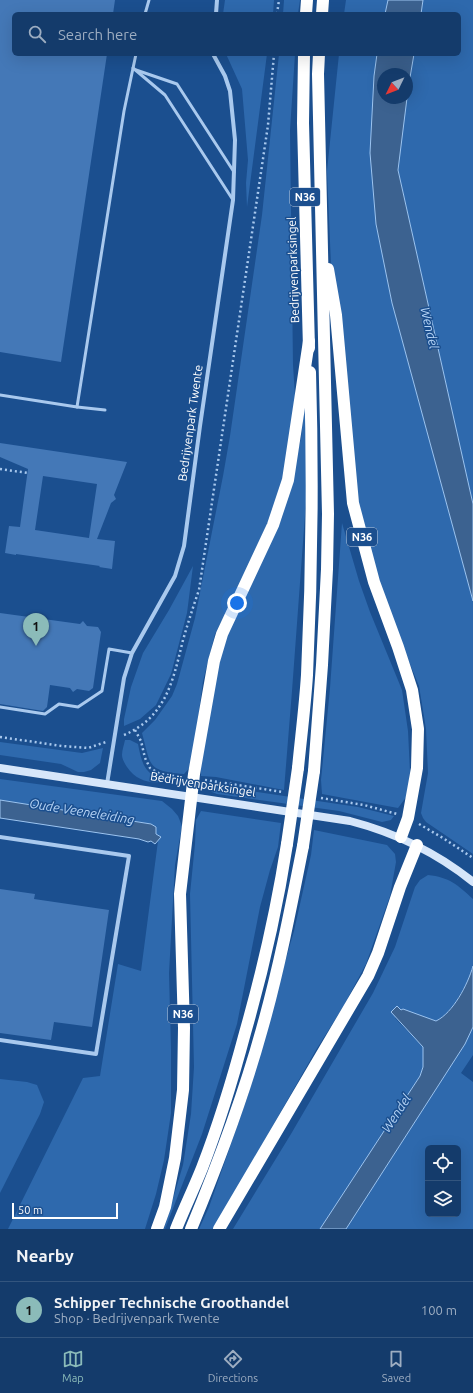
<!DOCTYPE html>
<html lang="en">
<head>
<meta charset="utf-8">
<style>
  body { margin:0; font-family:Ubuntu,sans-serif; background:#1d4271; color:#f1f3f6 }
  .controls { position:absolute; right:12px; bottom:12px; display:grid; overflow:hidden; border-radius:6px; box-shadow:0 4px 16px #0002 }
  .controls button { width:36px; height:36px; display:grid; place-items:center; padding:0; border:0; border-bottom:1px solid #33557e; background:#143b6b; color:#f1f3f6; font:20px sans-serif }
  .compass { position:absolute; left:377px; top:68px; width:36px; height:36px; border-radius:50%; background:#143b6b; box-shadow:0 4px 16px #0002; rotate:227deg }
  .scale { position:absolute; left:12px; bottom:10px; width:106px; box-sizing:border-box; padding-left:4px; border:2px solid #fff; border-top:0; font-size:11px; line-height:14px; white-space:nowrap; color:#fff; -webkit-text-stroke:3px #1b4f8f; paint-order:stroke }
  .you { position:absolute; left:237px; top:603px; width:14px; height:14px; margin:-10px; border:3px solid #fff; border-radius:50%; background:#1a73e8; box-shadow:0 0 0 6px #1a73e833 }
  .badge { display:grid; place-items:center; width:26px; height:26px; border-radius:50%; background:#8bbbb9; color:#111; font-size:13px; font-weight:700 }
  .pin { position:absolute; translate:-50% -33px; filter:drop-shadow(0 1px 2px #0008) }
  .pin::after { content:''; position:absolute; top:21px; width:14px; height:12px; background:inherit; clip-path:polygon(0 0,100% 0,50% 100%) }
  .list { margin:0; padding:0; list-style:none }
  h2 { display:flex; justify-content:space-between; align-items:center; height:52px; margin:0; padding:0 16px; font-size:17px }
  h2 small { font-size:13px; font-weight:400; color:#9dadc1 }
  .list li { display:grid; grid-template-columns:26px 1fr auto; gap:12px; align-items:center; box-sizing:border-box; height:56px; padding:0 16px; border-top:1px solid #33557e }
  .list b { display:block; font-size:15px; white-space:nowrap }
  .list p { margin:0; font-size:13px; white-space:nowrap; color:#9dadc1 }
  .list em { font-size:13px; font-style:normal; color:#9dadc1 }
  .icon { flex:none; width:22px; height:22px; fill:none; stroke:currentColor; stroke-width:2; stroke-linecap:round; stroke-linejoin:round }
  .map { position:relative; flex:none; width:473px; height:1229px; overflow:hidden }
  .search { position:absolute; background:#143b6b; box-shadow:0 4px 16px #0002; left:12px; right:12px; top:12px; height:44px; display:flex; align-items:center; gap:10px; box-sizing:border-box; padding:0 14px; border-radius:6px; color:#9dadc1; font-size:15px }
  .sheet { height:108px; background:#143b6b }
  nav { display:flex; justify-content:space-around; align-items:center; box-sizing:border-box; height:56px; border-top:1px solid #33557e; background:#143b6b; font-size:11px; color:#9dadc1 }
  nav a { display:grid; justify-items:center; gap:2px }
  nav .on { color:#8bbbb9 }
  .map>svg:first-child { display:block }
</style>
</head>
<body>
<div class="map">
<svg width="473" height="1229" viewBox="0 0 473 1229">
  <rect width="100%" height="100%" fill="#1b4f8f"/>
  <!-- green -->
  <g fill="#2e69ad" fill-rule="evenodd">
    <polygon points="225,0 274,0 273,14 223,14"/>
    <polygon points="284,0 300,0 298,14 283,14"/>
    <polygon points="346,0 388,0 385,14 344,14"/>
    <polygon points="423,0 473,0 473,504 398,170 406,99 414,54 459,54 459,14 421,14"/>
    <polygon points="226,54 267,54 247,207 246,183 248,160 242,89"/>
    <path d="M279 54H295L290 130 293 365 295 396 286 468 273 511 231 603 215 634 203 681 192 765 184 774C147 771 151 766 142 733L155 720 172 696 177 684 195 618 223 476 230 436 262 215Z"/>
    <polygon points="339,54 377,54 374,76 376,224 392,303 473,601 473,854 426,822 423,818 421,813 428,773 426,729 419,686 386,606 359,518 332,289 327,171"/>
    <polygon points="306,391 307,488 292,691 284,790 216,777 201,776 201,766 213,686 227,634 282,518 301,438"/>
    <polygon points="342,523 359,581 370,612 402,690 408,731 410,772 407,796 398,808 322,794 321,780 330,688"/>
    <polygon points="193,566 187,613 171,674 156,705 140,719 124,726 124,719 131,687 143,653 169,610"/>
    <path d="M125 740H130L138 744C143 771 148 778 175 779 158 785 138 784 127 767 125 764 122 759 122 755 122 750 124 745 125 740Z"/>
    <polygon points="0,742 82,753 103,748 100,763 91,770 84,772 78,772 61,764 0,755"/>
    <polygon points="0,779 162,801 172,809 178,816 182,826 175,865 169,973 171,1049 171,1113 164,1160 156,1194 145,1229 8,1229 83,1078 100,1076 118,964 141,971 158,841 160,837 156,834 151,824 0,800"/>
    <polygon points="204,784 358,807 394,816 391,820 382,822 339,811 217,794 212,792"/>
    <polygon points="201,811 281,823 278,847 270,870 260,907 237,1024 202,1134 165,1229 164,1229 183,1165 191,1114 194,1067 190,894 195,844 196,820"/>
    <polygon points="314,830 387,845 395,854 396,862 390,896 366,964 343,1007 316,1050 214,1229 199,1229 209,1207 248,1095 280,979 294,931 311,855"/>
    <path d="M428 875C449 877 458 885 473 899V966L469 979 455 1003 443 1018 436 1021 424 1017H396L395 1018 423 1047V1067L420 1076 320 1229H233L291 1134 373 993 395 947 415 887 420 880Z"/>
    <path d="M473 1027V1055L461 1073 473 1082V1229H346L465 1044ZM428 1148H458V1214H428Z"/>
    <polygon points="0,1079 27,1082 37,1085 44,1102 40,1114 0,1193"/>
  </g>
  <!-- water -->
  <g fill="#3c6290" stroke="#9cc4f0">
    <polygon points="388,0 423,0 421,14 385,14"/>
    <polygon points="377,54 414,54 407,95 407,74 383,74 383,98 407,98 398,170 473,504 473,601 392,303 376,224 370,153 374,76"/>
    <polygon points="0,800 151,824 156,827 156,834 161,837 155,844 151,841 148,842 139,839 0,818"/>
    <path d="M473 966V1027L465 1044 346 1229H320L420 1076 423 1067V1047L391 1012 397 1006 401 1010 403 1009 436 1021C453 1013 468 984 473 966Z"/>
  </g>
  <!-- building -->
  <g fill="#4478b7" fill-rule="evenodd">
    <polygon points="0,0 115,0 113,14 14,14 14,54 107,54 61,362 0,352"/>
    <path d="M0 443 127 462 114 495 116 499 111 503 97 539 115 541 112 569 99 567 100 566 16 554V555L5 553 9 526 20 527 28 469 0 457ZM43 476 97 484 89 538 35 530Z"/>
    <polygon points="0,613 80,624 83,621 87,626 98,627 101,632 93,688 89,691 77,689 73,692 70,688 50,685 47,707 43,711 0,704"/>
    <polygon points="0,889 35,894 34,899 109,910 92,1027 54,1022 51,1040 0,1033"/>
  </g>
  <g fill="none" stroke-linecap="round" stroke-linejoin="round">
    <!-- path -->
    <g stroke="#a9c9ee" stroke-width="2.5" stroke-dasharray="2 3" stroke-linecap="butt">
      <polyline points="277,14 279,0"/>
      <polyline points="0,469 28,473"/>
      <polyline points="135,730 141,741 145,758 150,768 160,774 182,777"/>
      <path d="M124 735C166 717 173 681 183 640 188 623 193 607 199 590L268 125 274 54"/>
      <polyline points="0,737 62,746 88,748 106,742"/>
      <polyline points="205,780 283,792"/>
      <polyline points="321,798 364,805 397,814"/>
      <polyline points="419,824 443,838 473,858"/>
    </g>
    <!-- lane -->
    <g stroke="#a9c9ee" stroke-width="3">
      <polyline points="145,14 149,0"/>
      <polyline points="133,68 165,95 233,200"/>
      <polyline points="136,70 177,84 234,172"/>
      <polyline points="0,395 77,407 124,111 136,54"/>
      <polyline points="77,407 105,410"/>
      <polyline points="0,707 45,714 59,704 78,707 102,691 109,649 132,653"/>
    </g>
    <!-- street -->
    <g stroke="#a9c9ee" stroke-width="4">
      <polyline points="216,14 217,0"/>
      <polyline points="107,784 124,678 132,653 175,576 184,546 200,426 233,200 235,140 230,91 225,76 213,54"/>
      <polyline points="0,837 129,856 96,1054 0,1040"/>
    </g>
    <!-- secondary -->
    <path stroke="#d6e6fa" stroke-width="8" d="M0 768 350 821C396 833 436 852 473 882"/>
    <!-- highway -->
    <g stroke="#fff" stroke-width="12">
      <polyline points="306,14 307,0"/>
      <polyline points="322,14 323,0"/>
      <polyline points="304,54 303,123 309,348"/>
      <polyline points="328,269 336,315 353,503 374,582 398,647 412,690 418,729 417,768 408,818 401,837"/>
      <path d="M298 768C301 737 305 706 307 675 312 574 313 473 310 372"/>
      <polyline points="314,771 322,665 327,569 328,514 318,74 319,54"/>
      <polyline points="157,1229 165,1207 175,1158 183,1090 184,1028 180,894 194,774 214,661 222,634 273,525 288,480 309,341"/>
      <path d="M176 1229C184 1209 194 1188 202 1168 219 1124 233 1078 245 1033 263 970 277 908 287 844"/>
      <path d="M191 1229C218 1164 243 1098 262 1029 279 969 291 907 303 846"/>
      <polyline points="219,1229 368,976 378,953 400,887 417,845"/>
    </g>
    <!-- highway-bridge -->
    <g stroke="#fff" stroke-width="12">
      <polyline points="287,844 298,768"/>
      <polyline points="303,846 314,771"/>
    </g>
  </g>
  <g text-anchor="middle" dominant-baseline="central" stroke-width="3" stroke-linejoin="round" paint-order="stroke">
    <!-- shield labels -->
    <g fill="#1b4f8f" stroke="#bbcadd" stroke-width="1">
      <rect x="290" y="188" width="30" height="18" rx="3"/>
      <rect x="347" y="528" width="30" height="18" rx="3"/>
      <rect x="168" y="1005" width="30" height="18" rx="3"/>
    </g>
    <g font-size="11" font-weight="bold" fill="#fff">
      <text x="305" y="197">N36</text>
      <text x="362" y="537">N36</text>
      <text x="183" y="1014">N36</text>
    </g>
    <!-- street labels -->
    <g font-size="12" fill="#fff" stroke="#1b4f8f">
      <text transform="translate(293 270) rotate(-92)">Bedrijvenparksingel</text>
      <text transform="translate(190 423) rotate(-82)">Bedrijvenpark Twente</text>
      <text transform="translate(203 784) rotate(9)">Bedrijvenparksingel</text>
    </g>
    <!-- water labels -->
    <g font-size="13" font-style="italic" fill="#b5d3f5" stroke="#1b4f8f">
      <text transform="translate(430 328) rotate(77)">Wendel</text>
      <text transform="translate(82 811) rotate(9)">Oude Veeneleiding</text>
      <text transform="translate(396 1113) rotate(-57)">Wendel</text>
    </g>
  </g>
</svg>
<div class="controls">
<button><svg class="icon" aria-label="locate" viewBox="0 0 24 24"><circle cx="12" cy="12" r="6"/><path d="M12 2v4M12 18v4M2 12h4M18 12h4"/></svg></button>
<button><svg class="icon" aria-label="layers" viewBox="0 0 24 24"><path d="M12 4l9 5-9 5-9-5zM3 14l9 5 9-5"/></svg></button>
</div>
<svg class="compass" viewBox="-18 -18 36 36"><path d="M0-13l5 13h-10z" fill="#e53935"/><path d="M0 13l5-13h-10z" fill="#9dadc1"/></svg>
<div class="scale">50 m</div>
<div class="you"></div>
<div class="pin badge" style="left:36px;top:646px">1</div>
<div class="search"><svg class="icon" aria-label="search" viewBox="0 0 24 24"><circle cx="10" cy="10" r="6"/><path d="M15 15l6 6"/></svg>Search here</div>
</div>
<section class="sheet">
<h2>Nearby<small></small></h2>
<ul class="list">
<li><span class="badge">1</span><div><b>Schipper Technische Groothandel</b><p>Shop · Bedrijvenpark Twente</p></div><em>100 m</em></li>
</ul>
</section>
<nav>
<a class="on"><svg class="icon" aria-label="map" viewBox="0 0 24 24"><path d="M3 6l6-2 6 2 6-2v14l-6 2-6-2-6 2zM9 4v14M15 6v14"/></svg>Map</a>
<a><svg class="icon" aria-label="directions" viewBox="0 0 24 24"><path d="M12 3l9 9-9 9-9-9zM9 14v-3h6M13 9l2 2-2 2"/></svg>Directions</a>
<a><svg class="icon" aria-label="saved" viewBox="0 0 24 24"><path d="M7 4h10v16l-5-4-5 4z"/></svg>Saved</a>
</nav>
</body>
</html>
